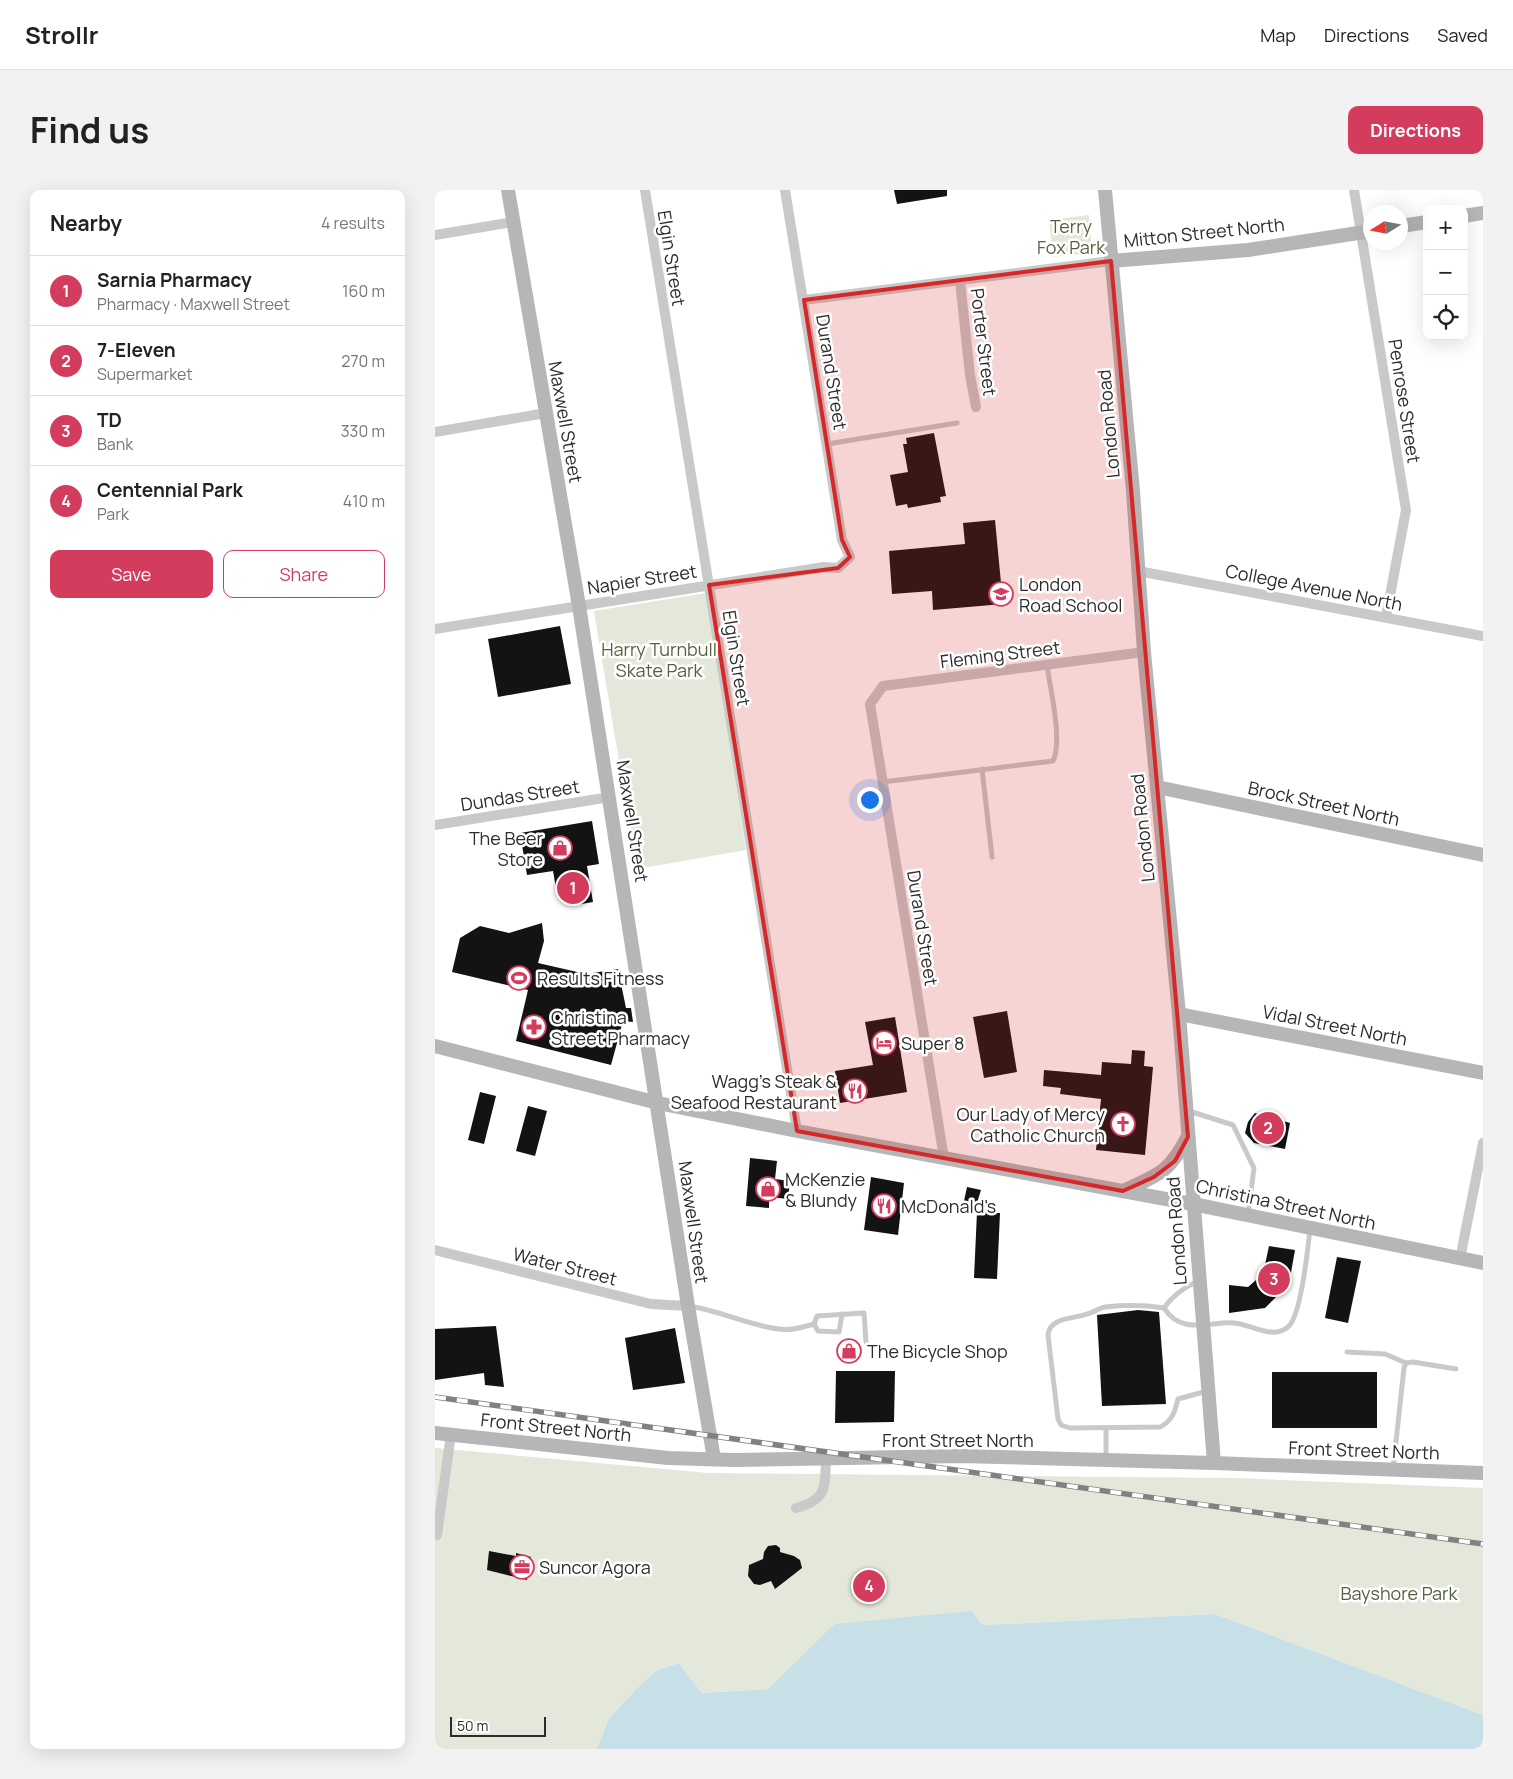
<!DOCTYPE html>
<html lang="en">
<head>
<meta charset="utf-8">
<style>
  body { margin:0; font-family:Manrope,sans-serif; background:#f2f2f2; color:#222 }
  .controls { position:absolute; right:15px; top:15px; display:grid; overflow:hidden; border-radius:10px; box-shadow:0 5px 20px #0002 }
  .controls button { width:45px; height:45px; display:grid; place-items:center; padding:0; border:0; border-bottom:1px solid #e0e0e0; background:#fff; color:#222; font:25px sans-serif }
  .compass { position:absolute; left:928px; top:15px; width:45px; height:45px; border-radius:50%; background:#fff; box-shadow:0 5px 20px #0002; rotate:259deg }
  .scale { position:absolute; left:15px; bottom:12px; width:96px; box-sizing:border-box; padding-left:5px; border:2px solid #2c2c2c; border-top:0; font-size:14px; line-height:18px; white-space:nowrap; color:#2c2c2c; -webkit-text-stroke:4px #fff; paint-order:stroke }
  .you { position:absolute; left:434px; top:609px; width:18px; height:18px; margin:-12px; border:4px solid #fff; border-radius:50%; background:#1a73e8; box-shadow:0 0 0 8px #1a73e833 }
  .badge { display:grid; place-items:center; width:32px; height:32px; border-radius:50%; background:#d43c5d; color:#fff; font-size:16px; font-weight:700 }
  .pin { position:absolute; translate:-50% -50%; border:2px solid #fff; box-shadow:0 1px 5px #0006 }
  .list { margin:0; padding:0; list-style:none }
  h2 { display:flex; justify-content:space-between; align-items:center; height:65px; margin:0; padding:0 20px; font-size:21px }
  h2 small { font-size:16px; font-weight:400; color:#767676 }
  .list li { display:grid; grid-template-columns:32px 1fr auto; gap:15px; align-items:center; box-sizing:border-box; height:70px; padding:0 20px; border-top:1px solid #e0e0e0 }
  .list b { display:block; font-size:19px; white-space:nowrap }
  .list p { margin:0; font-size:16px; white-space:nowrap; color:#767676 }
  .list em { font-size:16px; font-style:normal; color:#767676 }
  .actions { display:flex; gap:10px; padding:15px 20px }
  .actions a { flex:1; padding:11px 0; border:1px solid #d43c5d; border-radius:10px; text-align:center; font-size:18px; color:#d43c5d }
  .actions .main { background:#d43c5d; color:#fff }
  .icon { flex:none; width:28px; height:28px; fill:none; stroke:currentColor; stroke-width:2; stroke-linecap:round; stroke-linejoin:round }
  .map { position:relative; flex:none; width:1048px; height:1559px; overflow:hidden; border-radius:10px }
  header { display:flex; align-items:center; gap:30px; box-sizing:border-box; height:70px; padding:0 25px; background:#fff; border-bottom:1px solid #e0e0e0 }
  header strong { font-size:24px }
  nav { display:flex; gap:28px; margin-inline-start:auto; font-size:18px }
  .intro { display:flex; align-items:center; justify-content:space-between; box-sizing:border-box; height:120px; padding:0 30px }
  h1 { margin:0; font-size:35px }
  .button { padding:12px 22px; border-radius:10px; background:#d43c5d; color:#fff; font-size:18px; font-weight:700 }
  main { display:flex; gap:30px; padding:0 30px }
  aside { flex:1; background:#fff; border-radius:10px; box-shadow:0 5px 20px #0002 }
  .map>svg:first-child { display:block }
</style>
</head>
<body>
<header>
<strong>Strollr</strong>
<nav><a>Map</a><a>Directions</a><a>Saved</a></nav>
</header>
<div class="intro"><h1>Find us</h1><a class="button">Directions</a></div>
<main>
<aside>
<h2>Nearby<small>4 results</small></h2>
<ul class="list">
<li><span class="badge">1</span><div><b>Sarnia Pharmacy</b><p>Pharmacy · Maxwell Street</p></div><em>160 m</em></li>
<li><span class="badge">2</span><div><b>7-Eleven</b><p>Supermarket</p></div><em>270 m</em></li>
<li><span class="badge">3</span><div><b>TD</b><p>Bank</p></div><em>330 m</em></li>
<li><span class="badge">4</span><div><b>Centennial Park</b><p>Park</p></div><em>410 m</em></li>
</ul>
<div class="actions"><a class="main">Save</a><a>Share</a></div>
</aside>
<div class="map">
<svg width="1048" height="1559" viewBox="0 0 1048 1559">
  <rect width="100%" height="100%" fill="#fff"/>
  <!-- green -->
  <g fill="#e4e8da">
    <polygon points="654,25 657,63 618,67 614,30"/>
    <polygon points="271,403 311,660 202,679 159,421"/>
    <polygon points="0,1258 273,1283 801,1288 1048,1298 1048,1525 780,1424 547,1435 399,1434 333,1499 267,1503 244,1473 224,1480 201,1499 173,1530 162,1559 0,1559"/>
  </g>
  <!-- water -->
  <polygon fill="#c7dfe7" points="537,1421 547,1435 780,1424 1048,1525 1048,1559 162,1559 173,1530 201,1499 223,1480 244,1473 267,1503 333,1499 399,1434"/>
  <!-- building -->
  <g fill="#131313">
    <polygon points="459,0 512,0 512,6 462,14"/>
    <polygon points="499,243 511,306 505,307 506,312 473,318 472,314 461,316 455,285 473,282 468,254 472,254 471,248"/>
    <polygon points="560,330 568,414 498,420 497,401 457,404 454,361 530,354 528,333"/>
    <polygon points="125,436 136,494 63,507 53,449"/>
    <polygon points="157,631 164,674 152,676 158,712 135,716 132,702 122,704 118,681 92,685 85,643"/>
    <polygon points="107,733 109,751 103,773 151,784 183,779 191,818 196,818 198,832 188,831 176,875 81,851 93,800 17,782 25,748 45,736 74,743"/>
    <polygon points="572,821 582,882 549,888 538,827"/>
    <polygon points="460,827 472,902 405,913 400,881 438,875 430,832"/>
    <polygon points="697,860 710,861 709,876 718,877 710,965 661,960 666,909 625,904 626,898 608,896 609,880 666,885 667,872 696,874"/>
    <polygon points="45,902 61,906 49,954 33,950"/>
    <polygon points="93,916 112,921 100,966 81,961"/>
    <polygon points="820,923 855,933 850,959 819,953 810,943 813,932"/>
    <polygon points="315,968 342,971 340,989 355,991 353,1009 334,1007 334,1018 311,1016"/>
    <polygon points="436,987 469,993 463,1045 429,1040"/>
    <polygon points="532,997 546,1000 542,1013 529,1011"/>
    <polygon points="542,1022 565,1023 562,1089 539,1088"/>
    <polygon points="834,1056 860,1060 854,1094 830,1118 794,1123 794,1095 813,1097 828,1084"/>
    <polygon points="902,1067 926,1071 913,1133 890,1128"/>
    <polygon points="703,1120 724,1122 731,1214 667,1216 662,1125"/>
    <polygon points="61,1136 69,1197 50,1195 49,1183 0,1190 0,1139"/>
    <polygon points="240,1138 250,1193 198,1200 190,1148"/>
    <polygon points="401,1181 460,1181 459,1232 400,1233"/>
    <rect x="837" y="1182" width="105" height="56"/>
    <polygon points="341,1355 345,1358 345,1362 359,1366 365,1370 367,1378 340,1399 336,1391 325,1395 319,1394 313,1386 314,1375 328,1369 329,1362 333,1356"/>
    <polygon points="54,1361 81,1366 81,1363 96,1367 92,1390 52,1380"/>
  </g>
  <g fill="none" stroke-linecap="round" stroke-linejoin="round">
    <!-- lane -->
    <g stroke="#c9c9c9" stroke-width="5">
      <polyline points="392,254 522,233"/>
      <polyline points="547,579 557,667"/>
      <path d="M448 592 618 571C628 550 615 499 612 475"/>
      <polyline points="754,921 798,935 819,978 813,1025"/>
      <path d="M763 1091C750 1097 737 1106 729 1118 747 1146 775 1131 799 1133 816 1134 839 1151 854 1136 866 1124 873 1058 875 1039"/>
      <path d="M253 1116C284 1120 315 1136 344 1139 356 1141 368 1137 379 1134L382 1126 429 1123 431 1152"/>
      <path d="M729 1118C710 1115 689 1115 670 1117 664 1118 661 1121 655 1123 642 1129 615 1126 613 1145L623 1229 626 1235 635 1238 725 1237C737 1231 740 1222 743 1209L772 1201"/>
      <polyline points="379,1134 383,1141 404,1142 407,1124"/>
      <polyline points="912,1162 950,1164 971,1173"/>
      <polyline points="671,1238 671,1270"/>
      <polyline points="958,1279 969,1178 971,1173 978,1172 1021,1179"/>
    </g>
    <!-- street -->
    <g stroke="#c9c9c9" stroke-width="10">
      <polyline points="210,0 362,941"/>
      <polyline points="919,0 971,320 951,427"/>
      <polyline points="0,45 78,32"/>
      <polyline points="525,91 535,185 541,217"/>
      <polyline points="369,110 676,71"/>
      <polyline points="0,242 111,223"/>
      <polyline points="703,381 1048,446"/>
      <polyline points="0,439 389,377 403,378 415,367 407,350 350,0"/>
      <polyline points="0,635 175,607"/>
      <polyline points="509,968 435,514 448,496 709,462"/>
      <polyline points="0,1060 216,1114 253,1116"/>
      <polyline points="1025,1069 1048,953"/>
      <path d="M361 1318C392 1310 390 1297 391 1269"/>
      <polyline points="0,1344 2,1345 16,1244"/>
    </g>
    <!-- secondary -->
    <g stroke="#b6b6b6" stroke-width="14">
      <polyline points="73,0 144,416 253,1116 279,1269"/>
      <polyline points="670,0 698,301 709,462 744,824 779,1273"/>
      <polyline points="1029,26 1048,23"/>
      <polyline points="966,36 992,32"/>
      <polyline points="676,71 813,60 936,41"/>
      <polyline points="722,597 1048,665"/>
      <polyline points="744,824 1048,883"/>
      <polyline points="0,856 223,913 362,941 758,1014 1048,1073"/>
      <path d="M688 1001C723 985 734 983 752 948"/>
      <polyline points="0,1243 233,1268 299,1270 526,1266 779,1273 1048,1283"/>
    </g>
    <!-- rail casing -->
    <g stroke="#818181" stroke-width="5.5">
      <polyline id="rail" points="0,1207 1048,1354"/>
    </g>
    <!-- rail -->
    <use href="#rail" stroke="#fff" stroke-width="4" stroke-dasharray="11" stroke-linecap="butt"/>
  </g>
  <!-- marked area -->
  <path fill="#d62828" fill-opacity="0.2" stroke="#d62828" stroke-width="4" stroke-linejoin="round" d="M676 71 753 947 740 971 719 987 688 1001 362 941 274 395 403 378 415 367 407 350 369 110Z"/>
  <!-- icons -->
  <defs>
    <g id="school-ring" transform="scale(1.25)"><circle r="9.5" fill="#fff" stroke="#d43c5d" stroke-width="1.5"/><path d="M0-5L7-2L0 1L-7-2ZM-4 1L0 2.5L4 1V4Q0 6-4 4Z" fill="#d43c5d"/></g>
    <g id="shop-ring" transform="scale(1.25)"><circle r="9.5" fill="#fff" stroke="#d43c5d" stroke-width="1.5"/><path d="M-5-2.5h2.3a2.7 3.5 0 0 1 5.4 0H5L5.5 6h-11ZM-1.5-2.5h3a1.5 2.3 0 0 0-3 0Z" fill="#d43c5d"/></g>
    <g id="stadium-ring" transform="scale(1.25)"><circle r="9.5" fill="#fff" stroke="#d43c5d" stroke-width="1.5"/><path d="M0-5a6.5 5 0 1 0 0 10a6.5 5 0 1 0 0-10ZM-3.5-1.8h7v3.6h-7Z" fill="#d43c5d"/></g>
    <g id="pharmacy-ring" transform="scale(1.25)"><circle r="9.5" fill="#fff" stroke="#d43c5d" stroke-width="1.5"/><path d="M-2-6h4v4h4v4h-4v4h-4v-4h-4v-4h4Z" fill="#d43c5d"/></g>
    <g id="hotel-ring" transform="scale(1.25)"><circle r="9.5" fill="#fff" stroke="#d43c5d" stroke-width="1.5"/><path d="M-6-4.5h1.5V1H6V5H4.5V3h-9V5H-6ZM-4 0a1.8 1.8 0 1 1 3.6 0ZM.5 0V-2.5h3Q6-2.5 6 0Z" fill="#d43c5d"/></g>
    <g id="restaurant-ring" transform="scale(1.25)"><circle r="9.5" fill="#fff" stroke="#d43c5d" stroke-width="1.5"/><path d="M-5-6h1v4h1v-4h1v4h1v-4h1v5L-1.5 .5V6h-2V.5L-5-1ZM5-6V6H3V1.5H1.5Q1.5-4 5-6Z" fill="#d43c5d"/></g>
    <g id="church-ring" transform="scale(1.25)"><circle r="9.5" fill="#fff" stroke="#d43c5d" stroke-width="1.5"/><path d="M-1.2-6h2.4v3.5h3.3v2.4h-3.3V6h-2.4V-.1h-3.3v-2.4h3.3Z" fill="#d43c5d"/></g>
    <g id="office-ring" transform="scale(1.25)"><circle r="9.5" fill="#fff" stroke="#d43c5d" stroke-width="1.5"/><path d="M-6-3h4V-5.5h4V-3h4V5H-6ZM-1-4.5V-3h2v-1.5ZM-6 0V1H6V0Z" fill="#d43c5d"/></g>
  </defs>
  <g fill-rule="evenodd">
    <use href="#school-ring" x="566" y="404"/>
    <use href="#shop-ring" x="125" y="658"/>
    <use href="#stadium-ring" x="84" y="788"/>
    <use href="#pharmacy-ring" x="99" y="837"/>
    <use href="#hotel-ring" x="449" y="853"/>
    <use href="#restaurant-ring" x="420" y="901"/>
    <use href="#church-ring" x="688" y="934"/>
    <use href="#shop-ring" x="333" y="999"/>
    <use href="#restaurant-ring" x="449" y="1016"/>
    <use href="#shop-ring" x="414" y="1161"/>
    <use href="#office-ring" x="87" y="1377"/>
  </g>
  <g text-anchor="middle" dominant-baseline="central" stroke-width="5" stroke-linejoin="round" paint-order="stroke">
    <!-- park labels -->
    <g font-size="18" fill="#54633e" stroke="#fff">
      <text x="636" y="36">Terry<tspan x="636" dy="21">Fox Park</tspan></text>
      <text x="224" y="459">Harry Turnbull<tspan x="224" dy="21">Skate Park</tspan></text>
      <text x="964" y="1403">Bayshore Park</text>
    </g>
    <!-- street labels -->
    <g font-size="18" fill="#2c2c2c" stroke="#fff">
      <text transform="translate(769 42) rotate(-6)">Mitton Street North</text>
      <text transform="translate(237 68) rotate(81)">Elgin Street</text>
      <text transform="translate(549 152) rotate(83)">Porter Street</text>
      <text transform="translate(397 182) rotate(81)">Durand Street</text>
      <text transform="translate(970 211) rotate(81)">Penrose Street</text>
      <text transform="translate(131 232) rotate(80)">Maxwell Street</text>
      <text transform="translate(673 234) rotate(-95)">London Road</text>
      <text transform="translate(207 389) rotate(-9)">Napier Street</text>
      <text transform="translate(879 397) rotate(11)">College Avenue North</text>
      <text transform="translate(565 464) rotate(-7)">Fleming Street</text>
      <text transform="translate(302 468) rotate(81)">Elgin Street</text>
      <text transform="translate(85 605) rotate(-9)">Dundas Street</text>
      <text transform="translate(889 613) rotate(12)">Brock Street North</text>
      <text transform="translate(198 631) rotate(81)">Maxwell Street</text>
      <text transform="translate(707 638) rotate(-96)">London Road</text>
      <text transform="translate(488 738) rotate(81)">Durand Street</text>
      <text transform="translate(900 835) rotate(11)">Vidal Street North</text>
      <text transform="translate(851 1014) rotate(12)">Christina Street North</text>
      <text transform="translate(259 1032) rotate(82)">Maxwell Street</text>
      <text transform="translate(741 1041) rotate(-94)">London Road</text>
      <text transform="translate(130 1076) rotate(14)">Water Street</text>
      <text transform="translate(121 1237) rotate(6)">Front Street North</text>
      <text x="523" y="1250">Front Street North</text>
      <text transform="translate(929 1260) rotate(2)">Front Street North</text>
    </g>
    <!-- poi labels -->
    <g font-size="18" fill="#2c2c2c" stroke="#fff" text-anchor="start">
      <text x="584" y="394">London<tspan x="584" dy="21">Road School</tspan></text>
      <text x="108" y="648" text-anchor="end">The Beer<tspan x="108" dy="21">Store</tspan></text>
      <text x="102" y="788">Results Fitness</text>
      <text x="116" y="827">Christina<tspan x="116" dy="21">Street Pharmacy</tspan></text>
      <text x="466" y="853">Super 8</text>
      <text x="402" y="891" text-anchor="end">Wagg's Steak &amp;<tspan x="402" dy="21">Seafood Restaurant</tspan></text>
      <text x="670" y="924" text-anchor="end">Our Lady of Mercy<tspan x="670" dy="21">Catholic Church</tspan></text>
      <text x="350" y="989">McKenzie<tspan x="350" dy="21">&amp; Blundy</tspan></text>
      <text x="466" y="1016">McDonald's</text>
      <text x="432" y="1161">The Bicycle Shop</text>
      <text x="104" y="1377">Suncor Agora</text>
    </g>
  </g>
</svg>
<div class="controls">
<button>+</button>
<button>−</button>
<button><svg class="icon" aria-label="locate" viewBox="0 0 24 24"><circle cx="12" cy="12" r="6"/><path d="M12 2v4M12 18v4M2 12h4M18 12h4"/></svg></button>
</div>
<svg class="compass" viewBox="-18 -18 36 36"><path d="M0-13l5 13h-10z" fill="#e53935"/><path d="M0 13l5-13h-10z" fill="#767676"/></svg>
<div class="scale">50 m</div>
<div class="you"></div>
<div class="pin badge" style="left:138px;top:698px">1</div>
<div class="pin badge" style="left:833px;top:938px">2</div>
<div class="pin badge" style="left:839px;top:1089px">3</div>
<div class="pin badge" style="left:434px;top:1396px">4</div>
</div>
</main>
</body>
</html>
